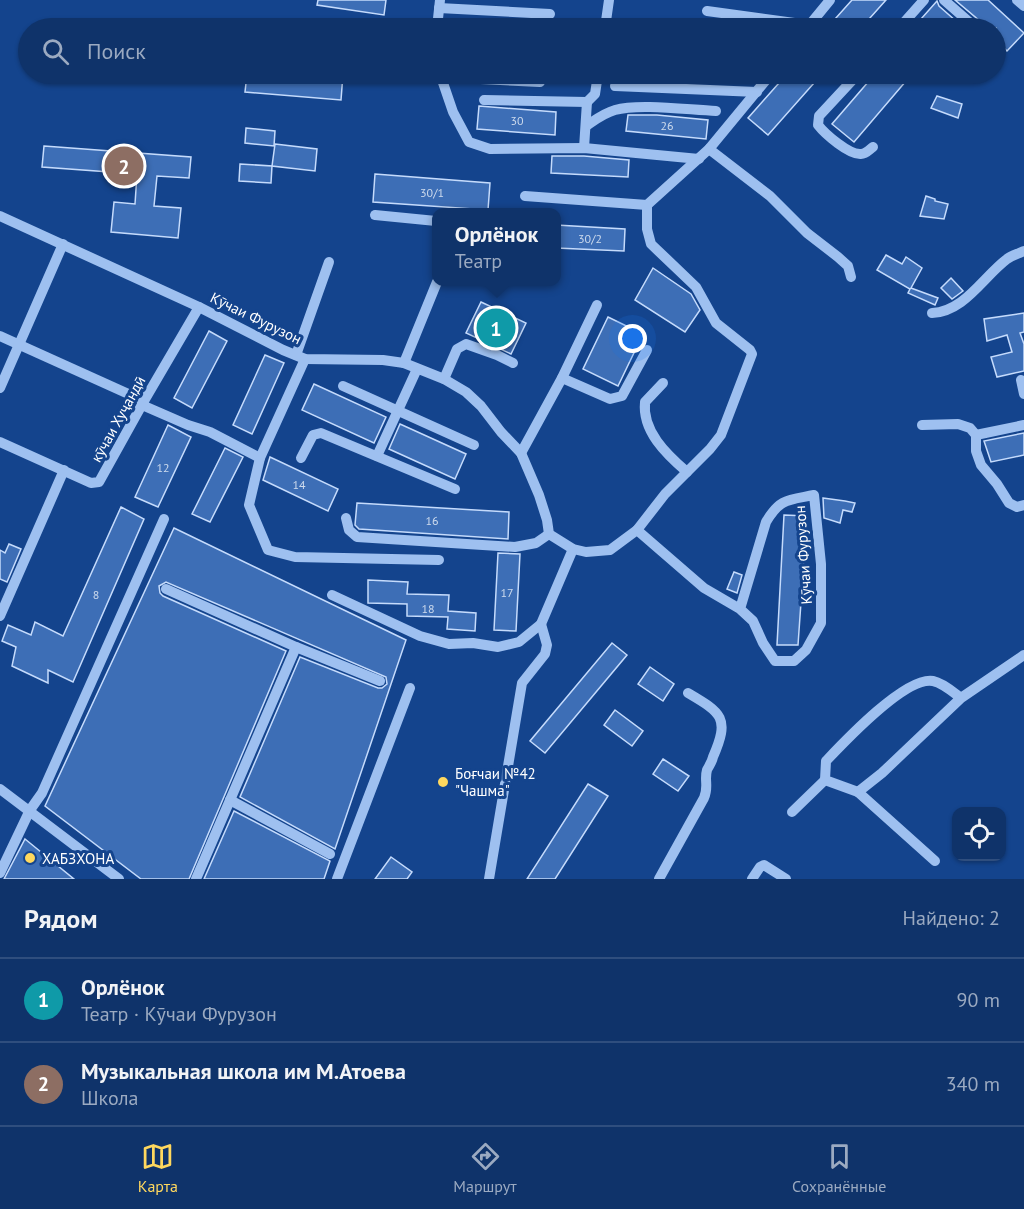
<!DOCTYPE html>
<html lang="ru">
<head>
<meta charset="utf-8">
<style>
  body { margin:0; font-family:"PT Sans",sans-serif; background:#1d3f72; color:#f1f3f6 }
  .controls { position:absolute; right:18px; bottom:18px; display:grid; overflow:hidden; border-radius:12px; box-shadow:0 2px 4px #0004 }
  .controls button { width:54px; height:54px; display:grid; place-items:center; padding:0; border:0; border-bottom:2px solid #2f4e7e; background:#0f336a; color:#f1f3f6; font:30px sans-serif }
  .you { position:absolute; left:633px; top:339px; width:21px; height:21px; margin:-15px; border:4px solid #fff; border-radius:50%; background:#1a73e8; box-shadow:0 0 0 9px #1a73e833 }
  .badge { display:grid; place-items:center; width:39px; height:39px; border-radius:50%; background:#ffd85e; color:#fff; font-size:20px; font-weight:700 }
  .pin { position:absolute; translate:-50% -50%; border:3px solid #fff; box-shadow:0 2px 6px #0006 }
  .popup { position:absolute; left:432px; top:208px; width:129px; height:78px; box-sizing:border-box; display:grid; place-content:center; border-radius:12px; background:#0f336a; filter:drop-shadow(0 2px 4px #0005); font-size:20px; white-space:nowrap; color:#9baac1 }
  .popup b { font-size:22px; color:#f1f3f6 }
  .popup::after { content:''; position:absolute; left:50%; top:100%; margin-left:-12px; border:12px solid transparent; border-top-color:#0f336a }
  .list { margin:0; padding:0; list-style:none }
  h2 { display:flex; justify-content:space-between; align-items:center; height:78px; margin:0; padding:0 24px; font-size:26px }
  h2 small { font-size:20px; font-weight:400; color:#9baac1 }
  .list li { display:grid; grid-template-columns:39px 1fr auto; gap:18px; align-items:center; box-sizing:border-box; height:84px; padding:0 24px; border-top:2px solid #2f4e7e }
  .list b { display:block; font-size:22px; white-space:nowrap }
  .list p { margin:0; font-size:20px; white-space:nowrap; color:#9baac1 }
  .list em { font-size:20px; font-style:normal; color:#9baac1 }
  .icon { flex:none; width:33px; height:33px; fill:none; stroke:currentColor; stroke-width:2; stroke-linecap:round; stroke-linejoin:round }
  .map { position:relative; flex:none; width:1024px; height:879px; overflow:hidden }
  .search { position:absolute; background:#0f336a; box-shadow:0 2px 4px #0004; left:18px; right:18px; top:18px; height:66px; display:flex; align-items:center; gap:15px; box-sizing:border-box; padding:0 21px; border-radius:33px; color:#9baac1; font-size:22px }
  .sheet { height:246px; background:#0f336a }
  nav { display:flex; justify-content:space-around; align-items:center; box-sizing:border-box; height:84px; border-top:2px solid #2f4e7e; background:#0f336a; font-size:16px; color:#9baac1 }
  nav a { display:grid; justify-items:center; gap:3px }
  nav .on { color:#ffd85e }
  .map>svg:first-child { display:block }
</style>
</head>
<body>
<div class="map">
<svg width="1024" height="879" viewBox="0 0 1024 879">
  <rect width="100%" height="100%" fill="#14448d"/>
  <!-- building -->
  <g fill="#3d6eb6" stroke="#c5dbfc" stroke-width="1.5">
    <polygon points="318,0 386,0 384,15 317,5"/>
    <polygon points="852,0 886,0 861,28 827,28"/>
    <polygon points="955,0 988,0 1024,33 1007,51 996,40 996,28 983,28 981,22"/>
    <polygon points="937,1 939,6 956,21 950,28 913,28"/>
    <polygon points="247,74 305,74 305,77 323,78 323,74 343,74 341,100 245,92"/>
    <polygon points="787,74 822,74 768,135 748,118"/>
    <polygon points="875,74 912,74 854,142 832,124"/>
    <polygon points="937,96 962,104 958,118 931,108"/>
    <polygon points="479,106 556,112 555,135 477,129"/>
    <polygon points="628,115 657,115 708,120 706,139 626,131"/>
    <polygon points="246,128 275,131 274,146 245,143"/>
    <polygon points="275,144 317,149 315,171 272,166"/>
    <polygon points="44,146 191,157 189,178 157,176 154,206 181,208 178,238 111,232 114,202 135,204 137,174 42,167"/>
    <polygon points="552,156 584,156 629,160 628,177 551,173"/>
    <polygon points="240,164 272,166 271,183 239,181"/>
    <polygon points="375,174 490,183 488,210 373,202"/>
    <polygon points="926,196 935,199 935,201 948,204 944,219 920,216"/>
    <polygon points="556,225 625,229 624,251 556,248"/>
    <polygon points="886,255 902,264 906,257 922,268 911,288 938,298 935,305 908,293 910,289 877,270"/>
    <polygon points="653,268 691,294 700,310 685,332 635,300"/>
    <polygon points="951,278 963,291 952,299 941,288"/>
    <polygon points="481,302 526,323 511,354 466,333"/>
    <polygon points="1024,313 1024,332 1020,333 1024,344 1024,371 997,377 991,357 1012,352 1007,335 987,341 984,319"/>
    <polygon points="608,317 643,334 618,386 583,369"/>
    <polygon points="209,331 227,341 192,408 174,398"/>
    <polygon points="265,355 284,363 252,434 233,425"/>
    <polygon points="314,384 386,417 374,443 302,410"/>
    <polygon points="400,424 466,454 455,479 389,449"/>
    <polygon points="168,425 191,437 158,507 135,497"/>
    <polygon points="1024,433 1024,455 991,462 984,441"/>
    <polygon points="225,448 243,457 210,522 192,514"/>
    <polygon points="270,457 338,489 328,511 263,480"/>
    <polygon points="823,498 845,501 855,503 852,512 843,510 840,523 824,518"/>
    <polygon points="357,503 509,512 508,539 359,529 355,525"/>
    <polygon points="121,507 144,519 73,682 48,670 48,683 12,666 16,647 2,641 8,625 31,635 35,622 63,636"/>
    <polygon points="784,515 807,516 798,645 777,645"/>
    <polygon points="174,528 406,640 335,849 240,797 300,657 378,688 382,688 387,684 386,677 166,582 159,586 160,593 163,596 286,651 189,879 141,879 45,806"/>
    <polygon points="9,544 21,549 7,582 0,579 0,550 5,553"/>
    <polygon points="498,553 520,554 516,631 494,630"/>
    <polygon points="734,572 742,575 737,593 727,589"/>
    <polygon points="368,580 408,582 407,594 449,595 448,611 476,613 475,631 447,629 448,617 407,616 407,604 368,603"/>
    <polygon points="612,643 627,655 545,753 530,741"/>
    <polygon points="650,667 674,684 663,701 638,684"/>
    <polygon points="615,710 643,731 632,746 604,725"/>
    <polygon points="663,759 689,776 678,791 653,774"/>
    <polygon points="588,784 608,796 555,879 527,879"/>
    <polygon points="234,811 330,861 324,879 204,879"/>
    <polygon points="25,839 74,879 4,879"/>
    <polygon points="391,857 412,872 407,879 375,879"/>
  </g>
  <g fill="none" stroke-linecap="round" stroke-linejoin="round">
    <!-- minor -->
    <g stroke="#9ec0f0" stroke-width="10">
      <polyline points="944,0 976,28"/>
      <polyline points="1017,0 1024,6"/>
      <polyline points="439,8 550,14"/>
      <polyline points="707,11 809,25"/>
      <polyline points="437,28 440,0"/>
      <polyline points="605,28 609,0"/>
      <polyline points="807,28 830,0"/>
      <polyline points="899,28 924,0"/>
      <polyline points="440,74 453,112 469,142 490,149 584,148 699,159"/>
      <path d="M858 74 819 116 818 125C825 134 849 155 861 154 866 154 869 150 873 147"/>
      <polyline points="441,77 540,82"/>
      <polyline points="615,86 757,92"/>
      <polyline points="484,100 587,102 595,94 598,74"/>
      <path d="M586 126C595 120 604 113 615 110 639 103 689 110 716 111"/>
      <polyline points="584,148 587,102"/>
      <polyline points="709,149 770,196 807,233 838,257 848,266 851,277"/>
      <polyline points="525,196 647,205"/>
      <polyline points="375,215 436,221"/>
      <path d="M0 216 199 307 283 350 305 359 383 360 404 363 444 379 466 392 481 406 501 432 521 453 539 495 547 520 549 534 573 549 586 552 610 550 637 530 704 588 740 609 753 621 763 643 775 661H794L806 650 821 623V564L814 495C789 500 780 498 766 522L740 609"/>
      <path d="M932 313C964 312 983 277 1007 259 1012 255 1018 254 1024 251"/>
      <polyline points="0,336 144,401"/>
      <polyline points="296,355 329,262"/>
      <polyline points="305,359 260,458 249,505 268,550 295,557 439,560"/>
      <polyline points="404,363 437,282"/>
      <polyline points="562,378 610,399 622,396 647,350"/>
      <polyline points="444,379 457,349 466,344 497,355 513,363"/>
      <polyline points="1021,380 1024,394"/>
      <path d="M663 383 645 402C642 431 666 454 687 472"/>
      <polyline points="343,386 474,445"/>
      <polyline points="0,388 63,244"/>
      <polyline points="142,405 188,425 210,432 260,458"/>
      <polyline points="922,425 958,424 970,428 976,435 976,451 981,465 997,484 1009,503 1017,507 1024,505"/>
      <polyline points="976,435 1024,425"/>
      <polyline points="0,442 91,483 99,482 144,401 199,307"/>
      <polyline points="521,453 562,378 597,305"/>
      <polyline points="377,456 417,369"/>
      <polyline points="301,458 313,435 321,433 455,489"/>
      <polyline points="346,518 349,530 357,537 515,547 536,543 549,534"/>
      <polyline points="637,530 665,494 710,449 721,435 752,354 750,350 716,323 696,287 651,244 647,229 647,205 709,149 771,74"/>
      <polyline points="166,589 296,647 380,681"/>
      <polyline points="332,595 420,636 449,644 473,643 498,647 519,642 541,624 573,549"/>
      <polyline points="0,616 64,470"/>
      <path d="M961 698C953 692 943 683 933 681 906 676 844 742 826 761L825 780 858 792 882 773 961 698 1024 655"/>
      <polyline points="0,789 119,879"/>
      <polyline points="858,792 935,861"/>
      <polyline points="230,800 330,854"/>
      <polyline points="792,812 825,780"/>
      <polyline points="0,873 30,810 42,793 164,519"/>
      <polyline points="196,879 296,647"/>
      <polyline points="337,879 410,688"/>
      <polyline points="489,879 522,683 545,654 547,645 541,624"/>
      <path d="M659 879 704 798C709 787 704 780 707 770 709 766 712 762 713 757 730 718 722 713 688 693"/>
      <polyline points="752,879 760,867 764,865 786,879"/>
    </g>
  </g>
  <!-- markers -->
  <g fill="#ffd85e" stroke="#14448d" stroke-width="2">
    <circle cx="443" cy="782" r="6"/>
    <circle cx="30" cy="858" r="6"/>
  </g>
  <g text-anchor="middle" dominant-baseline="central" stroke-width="6" stroke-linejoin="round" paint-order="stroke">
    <!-- number labels -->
    <g font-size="12" fill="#cedbed">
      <text x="517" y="120">30</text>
      <text x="667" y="125">26</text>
      <text x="432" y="192">30/1</text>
      <text x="590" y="238">30/2</text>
      <text x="163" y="467">12</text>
      <text x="299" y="484">14</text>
      <text x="432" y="520">16</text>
      <text x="507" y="592">17</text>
      <text x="96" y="594">8</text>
      <text x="428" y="608">18</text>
    </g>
    <!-- street labels -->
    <g font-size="15" fill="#fff" stroke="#14448d">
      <text transform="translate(256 318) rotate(26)">Кӯчаи Фурузон</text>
      <text transform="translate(118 419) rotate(-61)">кӯчаи Хуҷандӣ</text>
      <text transform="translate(803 555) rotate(-94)">Кӯчаи Фурузон</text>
    </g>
    <!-- poi labels -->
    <g font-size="15" fill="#fff" stroke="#14448d" text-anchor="start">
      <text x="455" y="773">Боғчаи №42<tspan x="455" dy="17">"Чашма"</tspan></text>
      <text x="42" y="858">ХАБЗХОНА</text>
    </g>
  </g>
</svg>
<div class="controls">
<button><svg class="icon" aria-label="locate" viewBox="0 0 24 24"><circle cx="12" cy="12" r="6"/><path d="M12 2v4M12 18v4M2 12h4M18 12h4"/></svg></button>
</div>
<div class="you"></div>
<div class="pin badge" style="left:496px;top:328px;background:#0f9aa8">1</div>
<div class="popup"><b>Орлёнок</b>Театр</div>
<div class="pin badge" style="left:124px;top:166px;background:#8d6e63">2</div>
<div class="search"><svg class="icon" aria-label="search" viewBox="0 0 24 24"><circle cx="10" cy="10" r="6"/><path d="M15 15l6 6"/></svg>Поиск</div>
</div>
<section class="sheet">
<h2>Рядом<small>Найдено: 2</small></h2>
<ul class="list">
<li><span class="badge" style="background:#0f9aa8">1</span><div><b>Орлёнок</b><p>Театр · Кӯчаи Фурузон</p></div><em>90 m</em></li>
<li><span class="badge" style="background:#8d6e63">2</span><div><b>Музыкальная школа им М.Атоева</b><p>Школа</p></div><em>340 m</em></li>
</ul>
</section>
<nav>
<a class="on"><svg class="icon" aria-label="map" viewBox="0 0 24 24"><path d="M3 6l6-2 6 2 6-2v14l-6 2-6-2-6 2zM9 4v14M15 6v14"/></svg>Карта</a>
<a><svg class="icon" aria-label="directions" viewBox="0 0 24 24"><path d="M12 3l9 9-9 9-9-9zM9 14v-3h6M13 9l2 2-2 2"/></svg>Маршрут</a>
<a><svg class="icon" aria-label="saved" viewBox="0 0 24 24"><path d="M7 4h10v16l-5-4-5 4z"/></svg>Сохранённые</a>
</nav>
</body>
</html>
